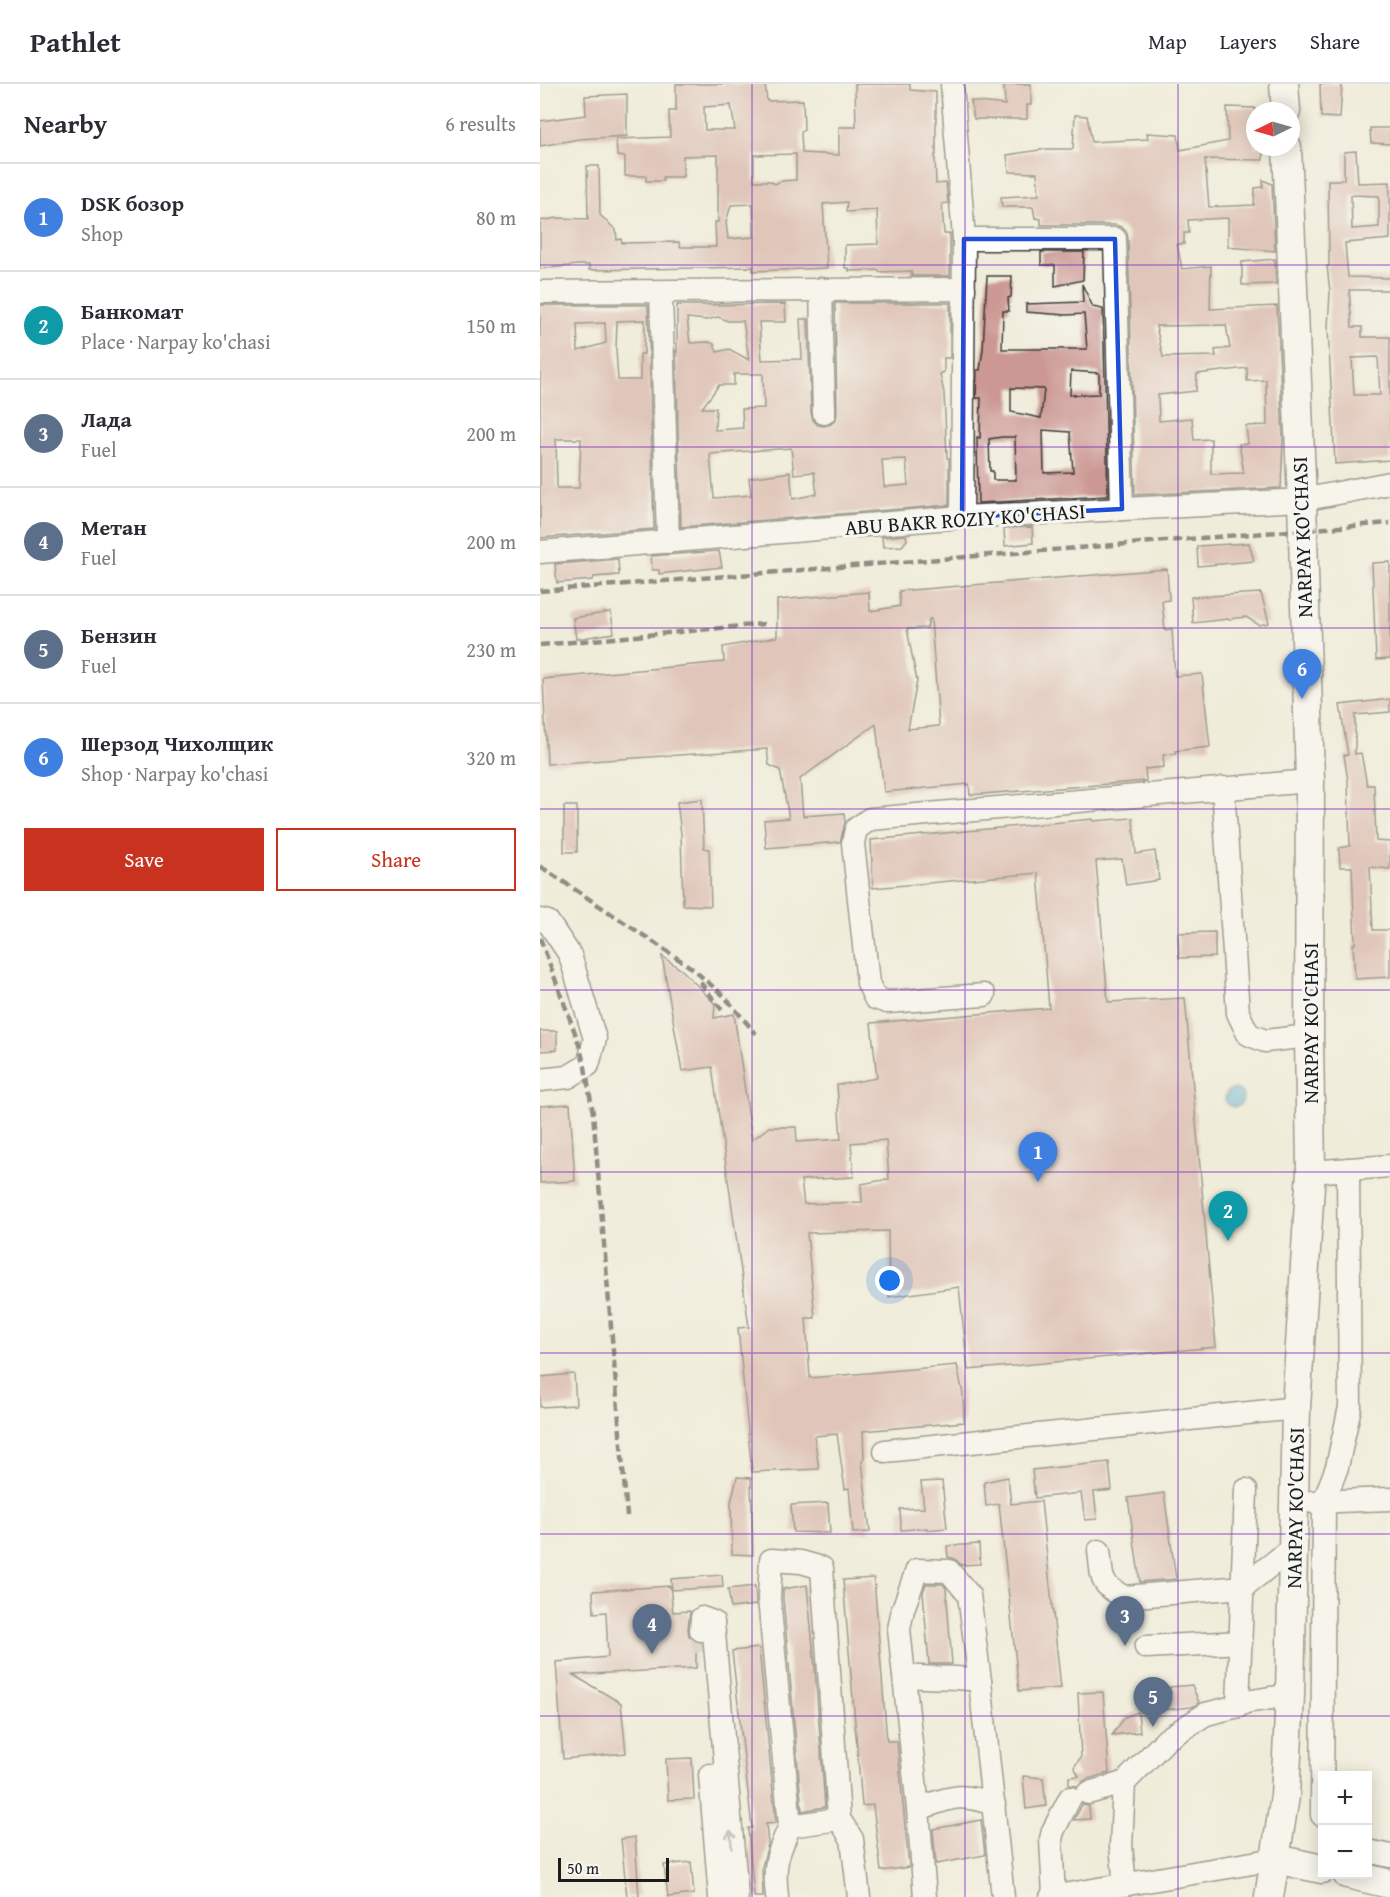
<!DOCTYPE html>
<html lang="en">
<head>
<meta charset="utf-8">
<style>
  body { margin:0; font-family:"Gentium Book Plus",serif; background:#f2f2f3; color:#2b2b33 }
  .controls { position:absolute; right:18px; bottom:18px; display:grid; overflow:hidden; border-radius:0px; box-shadow:0 3px 15px #0003 }
  .controls button { width:54px; height:54px; display:grid; place-items:center; padding:0; border:0; border-bottom:2px solid #e1e1e2; background:#fff; color:#2b2b33; font:30px sans-serif }
  .compass { position:absolute; left:706px; top:18px; width:54px; height:54px; border-radius:50%; background:#fff; box-shadow:0 3px 15px #0003; rotate:265deg }
  .scale { position:absolute; left:18px; bottom:15px; width:111px; box-sizing:border-box; padding-left:6px; border:3px solid #1c1c1c; border-top:0; font-size:16px; line-height:21px; white-space:nowrap; color:#1c1c1c; -webkit-text-stroke:4px #f6f6f2; paint-order:stroke }
  .you { position:absolute; left:350px; top:1197px; width:21px; height:21px; margin:-15px; border:4px solid #fff; border-radius:50%; background:#1a73e8; box-shadow:0 0 0 9px #1a73e833 }
  .badge { display:grid; place-items:center; width:39px; height:39px; border-radius:50%; background:#c8321e; color:#fff; font-size:20px; font-weight:700 }
  .pin { position:absolute; translate:-50% -50px; filter:drop-shadow(0 2px 3px #0008) }
  .pin::after { content:''; position:absolute; top:32px; width:21px; height:18px; background:inherit; clip-path:polygon(0 0,100% 0,50% 100%) }
  .list { margin:0; padding:0; list-style:none }
  h2 { display:flex; justify-content:space-between; align-items:center; height:78px; margin:0; padding:0 24px; font-size:26px }
  h2 small { font-size:20px; font-weight:400; color:#7c7c81 }
  .list li { display:grid; grid-template-columns:39px 1fr auto; gap:18px; align-items:center; box-sizing:border-box; height:108px; padding:0 24px; border-top:2px solid #e1e1e2 }
  .list b { display:block; font-size:22px; white-space:nowrap }
  .list p { margin:0; font-size:20px; white-space:nowrap; color:#7c7c81 }
  .list em { font-size:20px; font-style:normal; color:#7c7c81 }
  .actions { display:flex; gap:12px; padding:18px 24px }
  .actions a { flex:1; padding:14px 0; border:2px solid #c8321e; border-radius:0px; text-align:center; font-size:21px; color:#c8321e }
  .actions .main { background:#c8321e; color:#fff }
  .map { position:relative; flex:none; width:850px; height:1813px; overflow:hidden }
  header { display:flex; align-items:center; gap:36px; box-sizing:border-box; height:84px; padding:0 30px; background:#fff; border-bottom:2px solid #e1e1e2 }
  header strong { font-size:28px }
  nav { display:flex; gap:33px; margin-inline-start:auto; font-size:21px }
  main { display:flex }
  aside { flex:1; background:#fff }
  .map>svg:first-child { display:block }
</style>
</head>
<body>
<header>
<strong>Pathlet</strong>
<nav><a>Map</a><a>Layers</a><a>Share</a></nav>
</header>
<main>
<aside>
<h2>Nearby<small>6 results</small></h2>
<ul class="list">
<li><span class="badge" style="background:#3f7fe0">1</span><div><b>DSK бозор</b><p>Shop</p></div><em>80 m</em></li>
<li><span class="badge" style="background:#0f9aa8">2</span><div><b>Банкомат</b><p>Place · Narpay ko'chasi</p></div><em>150 m</em></li>
<li><span class="badge" style="background:#5c6f8a">3</span><div><b>Лада</b><p>Fuel</p></div><em>200 m</em></li>
<li><span class="badge" style="background:#5c6f8a">4</span><div><b>Метан</b><p>Fuel</p></div><em>200 m</em></li>
<li><span class="badge" style="background:#5c6f8a">5</span><div><b>Бензин</b><p>Fuel</p></div><em>230 m</em></li>
<li><span class="badge" style="background:#3f7fe0">6</span><div><b>Шерзод Чихолщик</b><p>Shop · Narpay ko'chasi</p></div><em>320 m</em></li>
</ul>
<div class="actions"><a class="main">Save</a><a>Share</a></div>
</aside>
<div class="map">
<svg width="850" height="1813" viewBox="0 0 850 1813">
  <rect width="100%" height="100%" fill="#f6f6f2"/>
  <filter id="ink" filterUnits="userSpaceOnUse"><feTurbulence type="fractalNoise" baseFrequency=".0167" numOctaves="2"/><feDisplacementMap in="SourceGraphic" scale="12" xChannelSelector="R" yChannelSelector="G"/><feConvolveMatrix kernelMatrix="1 2 1 2 8 2 1 2 1" color-interpolation-filters="sRGB"/></filter>
  <filter id="wash" filterUnits="userSpaceOnUse"><feTurbulence type="fractalNoise" baseFrequency=".008" numOctaves="4" result="noise"/><feDisplacementMap in="SourceGraphic" scale="24" xChannelSelector="R" yChannelSelector="G"/><feGaussianBlur stdDeviation="1.35" result="paint"/><feColorMatrix in="noise" values="0 0 0 0 0 0 0 0 0 0 0 0 0 0 0 0 0 1.4 0 .05"/><feComposite in="paint" operator="in"/></filter>
  <g filter="url(#wash)">
    <rect width="100%" height="100%" fill="#f0ecda"/>
    <!-- water -->
    <circle fill="#5bb0d7" stroke="#3c667a" stroke-width="1.5" cx="694" cy="1014" r="9"/>
    <g id="blocks">
      <!-- building -->
      <g fill="#cc9893" fill-rule="evenodd">
        <path d="M136 0H225L227 17 263 16 264 46 261 48 262 69 299 71V43H316L315 0H370V6L396 8V71H395L396 100 406 99 408 119 402 120 404 150H410V192H372L371 187 339 188V186L309 187V184H305V161L338 160 337 126 306 128 307 118 283 120 287 184 213 187V183L49 186V181H38L0 185V137L17 134 48 135 47 82H59L60 131 76 146 77 156 81 155 82 159 139 158 140 163H176L175 138H178V71L143 72V93H123V97H106V92H85V73L77 72 76 55 130 53 129 27H136ZM191 21 195 46H165L164 23ZM256 70V96L241 97 235 100 230 97H214V71ZM213 120 214 153 188 155 186 138 191 121Z"/>
        <polygon points="464,0 491,0 491,21 487,21 487,35 434,35 431,17 465,21"/>
        <polygon points="780,0 802,0 800,34 781,33"/>
        <polygon points="87,10 87,52 39,55 0,62 0,37 46,31 45,12"/>
        <path d="M687 23 715 24V63H723V76L665 75 669 123 714 121 715 104 723 103V96L732 100 735 167 688 163V134L648 136 649 149H644V160H637L642 185 671 182 670 225 737 222 743 356 741 404 595 411 588 155 587 148 581 143 575 141H501V135L495 134 493 123H462L461 113 499 111 497 89 469 88 467 71 506 65H533L535 31 547 32 552 58 608 55 607 49 638 51 640 66 688 57ZM686 241 690 264 675 266 676 272 623 273 616 242ZM707 284V297L726 296 727 341 706 342 708 360H699L704 389 671 390V355L654 356 652 334 619 337 618 311 656 307 657 290Z"/>
        <polygon points="830,44 850,44 850,60 831,59"/>
        <path d="M816 67 818 99 850 98V155L805 159 808 193 850 194V206H809L812 243H822V253H850V376L795 380 788 244 790 208 787 182H789L788 96H804V68ZM811 111 839 112V143L812 145ZM838 273 840 311H814L812 274Z"/>
        <polygon points="501,168 544,168 543,196 515,202 515,181 501,181"/>
        <polygon points="735,175 736,200 702,201 702,178"/>
        <path d="M447 192H472L471 213 468 214 469 227H463L462 265H547L544 230 526 231 486 228V220L543 218 542 200 553 223 563 225 568 412 438 419 437 353 440 354 441 314H436L437 286H440L443 265ZM531 287 559 289V310L530 311ZM471 304 504 305 501 334 471 328ZM503 346 530 348 533 388 504 389ZM462 353H475L476 396H453V387H450L449 355Z"/>
        <path d="M295 219H410V274H404V288L400 290 404 309 407 374H409V421L141 443 136 267 137 268V221L245 220 246 238H219L222 276 262 275 260 235H268L271 329 273 336 278 341 284 342 291 340 296 335 297 329ZM178 233 188 237H203L209 276 189 265 177 268 174 260 169 258 150 259 147 234 167 236ZM194 290H223L224 324 202 325 203 344 175 346 176 324H162L179 301H194ZM251 364 254 390 274 388 277 410 253 415 250 388 209 394 211 411 174 414 170 370ZM366 375 368 401 344 403 342 376Z"/>
        <path d="M0 221H108L114 445 0 454ZM105 236 104 270H100V296H78L76 266 77 237ZM65 239 66 259 38 267 37 240ZM16 355H41L39 404H17Z"/>
        <polygon points="492,443 493,459 465,462 464,444"/>
        <polygon points="366,451 367,456 362,462 343,463 342,453"/>
        <polygon points="709,459 714,477 658,482 657,462"/>
        <polygon points="179,467 182,483 119,490 119,486 112,486 111,472"/>
        <polygon points="78,475 79,491 54,493 53,496 17,499 15,480"/>
        <polygon points="850,478 850,575 836,576 832,479"/>
        <path d="M627 485 629 516 622 517 625 546 632 545 635 592 662 590 670 663 635 667V670L623 671 624 683 605 685 606 697 430 711 429 700 344 708 336 640 260 695 263 732 304 729 305 739 300 758 226 764 224 736 249 734 240 686 229 681 227 665 7 680 3 595 184 578 183 563 237 553V516L329 508 330 527 360 522 359 507ZM389 535H391L399 642 368 645 377 597 367 545 387 544Z"/>
        <polygon points="721,509 729,539 719,541 706,533 653,539 651,513"/>
        <polygon points="71,528 74,549 36,555 33,534"/>
        <polygon points="850,615 850,628 815,631 815,670 821,669 827,701 834,701 836,757 850,758 850,785 830,783 833,846 850,846 850,893 815,895 813,860 815,860 812,783 800,783 799,764 810,762 808,697 804,671 808,671 800,621"/>
        <polygon points="162,715 164,764 169,765 171,822 143,821 141,750 137,718"/>
        <rect x="24" y="722" width="13" height="46"/>
        <path d="M593 734 596 770 615 767 619 796 586 801 582 775 556 777 568 918 645 914 676 1263 428 1286 419 1203 349 1213 348 1147 267 1149 275 1234H266L270 1294 417 1281 423 1310 424 1338 323 1347 324 1375 322 1377 330 1448 313 1449 309 1404 305 1405 297 1350 274 1352 279 1385 212 1388 198 1244 209 1243 172 983 142 987 122 872 143 887 175 920 174 934 194 930 212 1056 229 1043H256L257 1058 301 1055 297 1001 337 994 331 939 509 924 498 789 333 804 331 756 553 735V737ZM346 1056 349 1095 321 1100 322 1118 264 1120 261 1096 314 1093 311 1059Z"/>
        <polygon points="675,848 675,873 639,874 638,849"/>
        <polygon points="0,947 17,947 17,966 0,967"/>
        <polygon points="30,1020 35,1097 0,1099 0,1022"/>
        <polygon points="34,1290 36,1321 0,1323 0,1293"/>
        <polygon points="569,1378 572,1406 554,1408 557,1435 545,1436 541,1409 495,1414 492,1386"/>
        <polygon points="197,1393 211,1394 213,1471 192,1470 191,1418"/>
        <polygon points="468,1393 471,1420 501,1417 521,1604 479,1607 459,1420 446,1422 444,1398"/>
        <polygon points="402,1397 407,1444 387,1446 387,1444 361,1446 360,1425 384,1424 381,1398"/>
        <polygon points="624,1409 636,1495 600,1498 588,1414"/>
        <polygon points="288,1419 290,1449 253,1448 251,1421"/>
        <polygon points="439,1460 440,1480 421,1481 415,1475 408,1473 407,1462"/>
        <polygon points="182,1491 183,1503 132,1506 131,1495"/>
        <polygon points="334,1494 347,1657 357,1657 369,1783 341,1787 333,1721 322,1722 303,1496"/>
        <polygon points="386,1500 403,1500 406,1504 412,1580 389,1580 383,1508"/>
        <polygon points="267,1501 275,1584 285,1723 262,1727 243,1514 243,1505"/>
        <polygon points="130,1502 133,1528 150,1527 148,1545 149,1552 156,1558 156,1584 33,1591 81,1619 86,1669 23,1675 16,1578 68,1573 66,1528 54,1529 53,1507"/>
        <polygon points="215,1502 216,1521 191,1524 188,1505"/>
        <polygon points="219,1564 236,1739 226,1740 228,1760 222,1783 223,1813 214,1813 208,1744 212,1744 192,1567"/>
        <polygon points="652,1601 659,1619 652,1623 601,1628 602,1613 631,1609 630,1603"/>
        <polygon points="563,1608 569,1689 547,1695 537,1702 529,1701 529,1693 539,1692 534,1683 541,1673 538,1609"/>
        <polygon points="598,1628 600,1648 572,1651 585,1633"/>
        <polygon points="152,1674 154,1715 128,1716 126,1675"/>
        <polygon points="483,1692 503,1694 506,1722 486,1725"/>
        <polygon points="542,1721 549,1722 550,1735 534,1736"/>
        <polygon points="441,1736 445,1771 396,1780 393,1745"/>
        <polygon points="95,1753 99,1813 87,1813 81,1755"/>
        <polygon points="151,1778 154,1810 128,1813 124,1781"/>
      </g>
    </g>
  </g>
  <g filter="url(#ink)">
    <use href="#blocks" fill-opacity="0" stroke="#3c3b38" stroke-width="1.5"/>
    <g fill="none" stroke-linecap="round" stroke-linejoin="round">
      <!-- minor-tunnel -->
      <polyline stroke="#c6c2b4" stroke-width="22" stroke-dasharray="22 11" stroke-linecap="butt" points="161,1546 165,1576"/>
      <!-- minor casing -->
      <g stroke="#3c3b38" stroke-width="25">
        <g id="minor">
          <polyline points="412,0 424,155 422,433"/>
          <polyline points="424,155 575,155 582,425"/>
          <polyline points="281,205 284,329"/>
          <polyline points="0,208 424,205"/>
          <polyline points="121,208 128,458"/>
          <polyline points="0,468 422,433 762,416 850,399"/>
          <polyline points="683,704 698,929 708,950 725,957 769,952"/>
          <polyline points="0,836 8,838 30,871 55,955 48,981 28,993 0,996"/>
          <polyline points="444,911 347,918 335,914 328,899 313,759 316,745 330,735 770,697"/>
          <polyline points="771,1088 850,1082"/>
          <polyline points="345,1367 756,1324"/>
          <polyline points="772,1418 850,1415"/>
          <path d="M559 1467C563 1495 558 1499 584 1513L703 1503 755 1462"/>
          <polyline points="161,1546 162,1534 173,1538 197,1813"/>
          <polyline points="606,1563 701,1558"/>
          <path d="M364 1591C391 1596 413 1591 440 1597"/>
          <polyline points="698,1622 706,1406"/>
          <polyline points="170,1691 180,1813"/>
          <polyline points="548,1709 584,1699"/>
          <path d="M378 1725C413 1713 418 1708 454 1720"/>
          <polyline points="782,1731 784,1417 797,1383 810,1323 808,1085"/>
          <polyline points="250,1742 299,1735"/>
          <polyline points="828,1767 850,1772"/>
          <polyline points="585,1801 581,1762 584,1699 627,1655 666,1630 698,1622 706,1618 750,1611"/>
          <polyline points="514,1812 511,1755 513,1747 530,1714"/>
          <path d="M237 1813C233 1780 237 1771 250 1742L229 1514 231 1476 261 1478 282 1484 299 1735 312 1755 319 1813"/>
          <polyline points="385,1813 378,1725 359,1545 363,1525 377,1486 409,1487 429,1511 440,1597 463,1813"/>
          <polyline points="511,1813 736,1775"/>
        </g>
      </g>
      <!-- major casing -->
      <g stroke="#3c3b38" stroke-width="31">
        <g id="major">
          <polyline points="744,0 746,27"/>
          <polyline points="736,1775 782,1785"/>
          <polyline points="807,1790 850,1800"/>
          <polyline points="729,1813 745,1712 750,1611 756,1324 771,1086 769,952 770,697 762,416 747,63"/>
        </g>
      </g>
      <!-- minor -->
      <use href="#minor" stroke="#fff" stroke-width="22"/>
      <!-- major -->
      <use href="#major" stroke="#fff" stroke-width="28"/>
      <!-- rail -->
      <g stroke="#1c1c1c" stroke-width="4.5" stroke-dasharray="9 4.5" stroke-linecap="butt">
        <polyline points="0,507 850,439"/>
        <polyline points="0,561 224,540"/>
        <polyline points="0,782 149,882 184,912 216,950"/>
        <polyline points="0,854 38,957 45,983 53,1029 87,1432"/>
        <polyline points="160,898 182,926"/>
      </g>
    </g>
    <!-- one-way arrows -->
    <defs><path id="oneway-shaft" d="M-6 0H5M1.5-3L5.5 0L1.5 3" fill="none" stroke-width="1.6" stroke-linecap="round" stroke-linejoin="round" transform="scale(1.5)"/></defs>
    <use stroke="#999" href="#oneway-shaft" transform="translate(191 1755) rotate(-95)"/>
  </g>
  <!-- marked area -->
  <path d="M0 0H850V1813H0ZM424 155H575L582 425 422 433Z" fill="#f0ecda" fill-opacity=".55" fill-rule="evenodd"/>
  <path fill="none" stroke="#1d4ed8" stroke-width="4.5" stroke-linejoin="round" d="M424 155H575L582 425 422 433Z"/>
  <!-- grid -->
  <path fill="none" stroke="#7b2cbf" stroke-width="1.5" stroke-opacity="0.55" d="M212 0V1813M425 0V1813M638 0V1813M0 181H850M0 363H850M0 544H850M0 725H850M0 906H850M0 1088H850M0 1269H850M0 1450H850M0 1632H850"/>
  <g text-anchor="middle" dominant-baseline="central" stroke-width="6" stroke-linejoin="round" paint-order="stroke">
    <!-- street labels -->
    <g font-size="21" fill="#1c1c1c" stroke="#f6f6f2">
      <text transform="translate(425 435) rotate(-4)">ABU BAKR ROZIY KO'CHASI</text>
      <text transform="translate(762 453) rotate(-92)">NARPAY KO'CHASI</text>
      <text transform="translate(770 939) rotate(-90)">NARPAY KO'CHASI</text>
      <text transform="translate(755 1424) rotate(-89)">NARPAY KO'CHASI</text>
    </g>
  </g>
</svg>
<div class="controls">
<button>+</button>
<button>−</button>
</div>
<svg class="compass" viewBox="-18 -18 36 36"><path d="M0-13l5 13h-10z" fill="#e53935"/><path d="M0 13l5-13h-10z" fill="#7c7c81"/></svg>
<div class="scale">50 m</div>
<div class="you"></div>
<div class="pin badge" style="left:498px;top:1098px;background:#3f7fe0">1</div>
<div class="pin badge" style="left:688px;top:1157px;background:#0f9aa8">2</div>
<div class="pin badge" style="left:585px;top:1562px;background:#5c6f8a">3</div>
<div class="pin badge" style="left:112px;top:1570px;background:#5c6f8a">4</div>
<div class="pin badge" style="left:613px;top:1643px;background:#5c6f8a">5</div>
<div class="pin badge" style="left:762px;top:615px;background:#3f7fe0">6</div>
</div>
</main>
</body>
</html>
